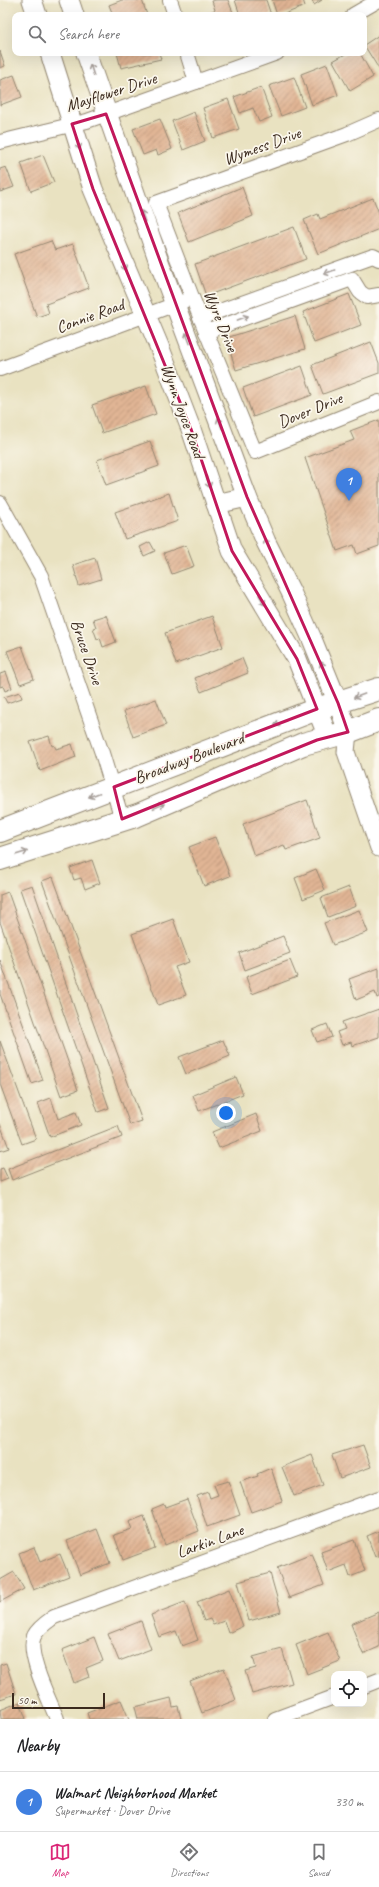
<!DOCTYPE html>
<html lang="en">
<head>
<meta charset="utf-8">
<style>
  body { margin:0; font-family:Caveat,sans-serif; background:#f2f2f2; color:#202124 }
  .controls { position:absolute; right:12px; bottom:12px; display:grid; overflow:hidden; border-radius:8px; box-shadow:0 4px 16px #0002 }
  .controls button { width:36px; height:36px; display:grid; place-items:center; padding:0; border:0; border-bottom:1px solid #e0e0e0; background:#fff; color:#202124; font:20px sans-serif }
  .scale { position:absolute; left:12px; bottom:10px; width:93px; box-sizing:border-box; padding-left:4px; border:2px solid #3b2a1e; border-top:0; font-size:11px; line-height:14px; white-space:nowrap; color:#3b2a1e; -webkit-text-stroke:3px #fbf7ec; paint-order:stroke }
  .you { position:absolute; left:226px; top:1113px; width:14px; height:14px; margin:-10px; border:3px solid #fff; border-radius:50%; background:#1a73e8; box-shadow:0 0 0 6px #1a73e833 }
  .badge { display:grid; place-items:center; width:26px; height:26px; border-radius:50%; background:#db2777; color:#fff; font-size:13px; font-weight:700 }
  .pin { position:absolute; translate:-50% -33px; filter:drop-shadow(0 1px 2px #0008) }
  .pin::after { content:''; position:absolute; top:21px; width:14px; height:12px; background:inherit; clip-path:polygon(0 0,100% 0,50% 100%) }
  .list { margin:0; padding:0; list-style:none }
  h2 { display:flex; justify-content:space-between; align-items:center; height:52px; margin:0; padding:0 16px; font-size:17px }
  h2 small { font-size:13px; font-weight:400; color:#757577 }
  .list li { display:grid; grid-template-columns:26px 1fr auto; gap:12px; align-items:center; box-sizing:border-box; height:60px; padding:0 16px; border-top:1px solid #e0e0e0 }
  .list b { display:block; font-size:15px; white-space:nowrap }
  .list p { margin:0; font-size:13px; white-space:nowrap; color:#757577 }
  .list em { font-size:13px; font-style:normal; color:#757577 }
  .icon { flex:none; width:22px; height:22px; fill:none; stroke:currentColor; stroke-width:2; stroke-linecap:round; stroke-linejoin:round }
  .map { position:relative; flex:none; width:379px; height:1719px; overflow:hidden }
  .search { position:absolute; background:#fff; box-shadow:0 4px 16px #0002; left:12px; right:12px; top:12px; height:44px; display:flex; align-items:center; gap:10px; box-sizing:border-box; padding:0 14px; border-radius:8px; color:#757577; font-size:15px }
  .sheet { height:112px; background:#fff }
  nav { display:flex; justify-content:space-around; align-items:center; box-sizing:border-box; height:56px; border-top:1px solid #e0e0e0; background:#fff; font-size:11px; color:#757577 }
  nav a { display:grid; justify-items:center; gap:2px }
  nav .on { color:#db2777 }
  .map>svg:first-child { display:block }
</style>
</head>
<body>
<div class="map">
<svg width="379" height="1719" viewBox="0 0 379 1719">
  <defs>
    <pattern id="building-hatch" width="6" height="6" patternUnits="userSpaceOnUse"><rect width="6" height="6" fill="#e1b594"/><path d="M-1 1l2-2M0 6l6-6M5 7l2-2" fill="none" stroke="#b89378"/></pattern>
  </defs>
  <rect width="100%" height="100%" fill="#fbf7ec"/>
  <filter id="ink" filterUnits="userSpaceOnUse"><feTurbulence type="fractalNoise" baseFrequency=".025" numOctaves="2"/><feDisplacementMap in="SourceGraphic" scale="8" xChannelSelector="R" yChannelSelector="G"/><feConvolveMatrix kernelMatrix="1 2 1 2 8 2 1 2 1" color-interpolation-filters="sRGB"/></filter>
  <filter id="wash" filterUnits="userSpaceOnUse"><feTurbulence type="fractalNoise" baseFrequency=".012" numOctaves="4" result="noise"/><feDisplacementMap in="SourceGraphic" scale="16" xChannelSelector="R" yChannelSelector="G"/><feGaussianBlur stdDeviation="0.9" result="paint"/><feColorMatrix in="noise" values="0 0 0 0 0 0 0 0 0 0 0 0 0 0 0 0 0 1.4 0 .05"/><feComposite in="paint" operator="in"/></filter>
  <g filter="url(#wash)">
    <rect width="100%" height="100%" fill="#e9e2c1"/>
    <g id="blocks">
      <!-- building -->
      <g fill="url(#building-hatch)">
        <polygon points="122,0 142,0 147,15 113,15 109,5"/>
        <polygon points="216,0 228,0 234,15 202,15 215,10 212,1"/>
        <polygon points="235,0 266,0 271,15 240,15"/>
        <polygon points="272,0 303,0 305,6 282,15 277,15"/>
        <polygon points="312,0 322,0 314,5"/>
        <polygon points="379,35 379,69 364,45"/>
        <polygon points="0,51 5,66 0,68"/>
        <polygon points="117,53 159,53 161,59 121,68"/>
        <polygon points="347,53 360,53 373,77 350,91 333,61"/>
        <polygon points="327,64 338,95 312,105 301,74"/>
        <polygon points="14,75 22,97 0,105 0,80"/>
        <polygon points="294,77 305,107 281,116 269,86"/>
        <polygon points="261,87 272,117 259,122 253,108 240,113 234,97"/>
        <polygon points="228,99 239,129 213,138 203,108"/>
        <polygon points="194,112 205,141 183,150 172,121"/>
        <polygon points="160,119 172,149 158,155 156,150 143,155 133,129"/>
        <polygon points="43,155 54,182 31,191 21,163"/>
        <polygon points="6,167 14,187 0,192 0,169"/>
        <polygon points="242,187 253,216 189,242 178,213"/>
        <polygon points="373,198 379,213 379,229 318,254 304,220 318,214 320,219"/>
        <polygon points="294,227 306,259 206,296 195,264"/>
        <polygon points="51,241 55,250 73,244 89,288 46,304 49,313 37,317 14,254"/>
        <polygon points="349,294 361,325 314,343 303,312"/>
        <polygon points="295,316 305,349 236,370 226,338"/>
        <polygon points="371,342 379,363 379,373 323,394 312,365"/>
        <polygon points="302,366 312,395 253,417 243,388"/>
        <polygon points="146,386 156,414 102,433 92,405"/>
        <polygon points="379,420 379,546 357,554 354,545 337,551 305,458 354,440 350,431"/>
        <polygon points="150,441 159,466 106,485 97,460"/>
        <polygon points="169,493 178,521 125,539 115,512"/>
        <polygon points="150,542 155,551 144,556 140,547"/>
        <polygon points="186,545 194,566 172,574 164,553"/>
        <polygon points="95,558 101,579 79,586 73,565"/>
        <polygon points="106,615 116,642 103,647 100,638 97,639 93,628 96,627 93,619"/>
        <polygon points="212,616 223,647 176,664 165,633"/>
        <polygon points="22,646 34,679 20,684 7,651"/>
        <polygon points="242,658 248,673 201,692 195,678"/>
        <polygon points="6,672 12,688 5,691 3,686 0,687 0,674"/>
        <polygon points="20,692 22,698 7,703 4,697"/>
        <polygon points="156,699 166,725 133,737 124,711"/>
        <polygon points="49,736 52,746 54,745 56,749 72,744 76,757 40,771 30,742"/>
        <polygon points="307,800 320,838 286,850 284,845 254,856 243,824"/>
        <polygon points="215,837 230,876 204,886 189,847"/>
        <polygon points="92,860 100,883 85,889 81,878 74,880 70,868"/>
        <polygon points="316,869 325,890 303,899 295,878"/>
        <polygon points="53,877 142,1121 130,1125 42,881"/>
        <polygon points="32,885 109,1108 98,1112 20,889"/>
        <polygon points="349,887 356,906 328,917 321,898"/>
        <polygon points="8,892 78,1090 61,1096 0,922 0,895"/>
        <polygon points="359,910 368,932 333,945 324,923"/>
        <polygon points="173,919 189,962 175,967 186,995 158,1005 132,934"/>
        <polygon points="283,936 290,953 245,970 239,953"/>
        <polygon points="0,960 43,1080 32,1084 0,994"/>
        <polygon points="290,960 297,977 252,994 246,977"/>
        <polygon points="379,968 379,997 377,998 375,992 356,1000 349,979"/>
        <polygon points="379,1009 379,1037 352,1046 351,1042 342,1045 337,1032 345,1029 342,1022"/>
        <polygon points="327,1024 332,1037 317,1042 312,1030"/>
        <polygon points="223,1040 230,1056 186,1074 179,1057"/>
        <polygon points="0,1041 36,1139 22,1144 0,1084"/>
        <polygon points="236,1077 243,1094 199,1111 193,1095"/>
        <polygon points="51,1098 58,1119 76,1112 81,1125 50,1137 38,1103"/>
        <polygon points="256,1114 262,1131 219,1148 212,1132"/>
        <polygon points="0,1124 9,1148 0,1151"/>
        <polygon points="118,1126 122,1137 12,1180 8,1169"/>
        <polygon points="3,1168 8,1179 0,1182 0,1169"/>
        <polygon points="363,1445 371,1467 340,1478 332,1455"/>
        <polygon points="312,1455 323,1485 294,1496 282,1467"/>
        <polygon points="271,1468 282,1501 251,1512 240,1482 258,1476 257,1474"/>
        <polygon points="228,1481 240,1515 207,1527 197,1496 208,1492 210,1498 218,1495 214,1485"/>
        <polygon points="187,1499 199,1531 165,1545 152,1509 164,1504 165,1507"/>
        <polygon points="144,1516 155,1548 123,1560 114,1535 132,1529 129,1522"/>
        <polygon points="97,1529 110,1563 80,1575 67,1541"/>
        <polygon points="379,1531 379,1556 375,1557 367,1536"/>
        <polygon points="354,1540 365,1571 350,1577 346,1565 328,1572 321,1552"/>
        <polygon points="34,1547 40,1562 60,1554 69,1576 33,1590 19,1553"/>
        <polygon points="312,1554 324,1585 289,1598 277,1568"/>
        <polygon points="14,1572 24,1589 0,1602 0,1580"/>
        <polygon points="270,1573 281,1612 249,1621 238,1582"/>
        <polygon points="229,1589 243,1626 228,1633 224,1621 213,1625 210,1619 204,1621 197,1602"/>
        <polygon points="185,1602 198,1640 182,1646 176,1631 159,1637 151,1615"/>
        <polygon points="379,1612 379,1647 363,1654 351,1624"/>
        <polygon points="141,1621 151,1649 119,1661 108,1634"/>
        <polygon points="328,1632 340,1661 307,1674 296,1645"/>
        <polygon points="94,1637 103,1661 86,1668 89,1677 74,1683 62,1650"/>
        <polygon points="282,1649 292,1683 252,1694 245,1671 256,1668 253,1657"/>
        <polygon points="6,1663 16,1694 0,1699 0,1665"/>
        <polygon points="224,1668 236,1700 202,1713 190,1681"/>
        <polygon points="171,1698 173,1707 178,1706 181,1719 138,1719 135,1707"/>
        <polygon points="121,1700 129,1719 89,1719 87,1713"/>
        <polygon points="20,1702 26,1719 1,1719 0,1710"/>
      </g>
    </g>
  </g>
  <g filter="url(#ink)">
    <use href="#blocks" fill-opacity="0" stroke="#928670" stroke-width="1"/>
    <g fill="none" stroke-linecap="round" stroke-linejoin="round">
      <!-- minor casing -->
      <g stroke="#928670" stroke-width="16">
        <g id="minor">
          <polyline points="170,0 175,15"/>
          <polyline points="353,15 379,0"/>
          <polyline points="187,53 196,82"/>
          <polyline points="379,120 347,134 156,203 192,297 255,452 379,402"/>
          <polyline points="0,142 87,121 277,53"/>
          <polyline points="200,318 373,256 379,259"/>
          <polyline points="206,332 352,279 360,292 367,297 379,295"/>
          <polyline points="0,369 184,301"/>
          <polyline points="0,503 41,576 102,753 122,819"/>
          <polyline points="364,1686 379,1680"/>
          <path d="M57 1719C50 1701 26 1654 34 1636 38 1628 47 1622 54 1617L379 1498"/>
          <polyline points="275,1719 334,1697"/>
        </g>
      </g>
      <!-- tertiary casing -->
      <g stroke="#928670" stroke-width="19">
        <polyline id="tertiary" points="348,732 346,752 379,848"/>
      </g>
      <!-- secondary casing -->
      <g stroke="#928670" stroke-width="21">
        <g id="secondary">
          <polyline points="32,0 37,15"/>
          <polyline points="69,0 74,15"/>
          <polyline points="50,53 93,189 159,346 191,429 232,551 297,659 328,737"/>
          <polyline points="86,53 158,259 247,497 266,542 291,592 312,639 338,703 348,732"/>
          <polyline points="216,504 247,497"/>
        </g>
      </g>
      <!-- primary casing -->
      <g stroke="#928670" stroke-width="24">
        <g id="primary">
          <polyline points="0,831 317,709 379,689"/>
          <polyline points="0,859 138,815 303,744 348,732 379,720"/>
        </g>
      </g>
      <!-- minor -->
      <use href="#minor" stroke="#fff" stroke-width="14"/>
      <!-- tertiary -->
      <use href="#tertiary" stroke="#fff" stroke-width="17"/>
      <!-- secondary -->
      <use href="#secondary" stroke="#fff" stroke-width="19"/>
      <!-- primary -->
      <use href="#primary" stroke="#fff" stroke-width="22"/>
    </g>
    <!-- one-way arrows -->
    <defs><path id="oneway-shaft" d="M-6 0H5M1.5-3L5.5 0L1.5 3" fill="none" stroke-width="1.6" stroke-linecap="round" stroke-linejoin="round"/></defs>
    <g stroke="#a79f9a">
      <use href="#oneway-shaft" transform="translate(92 70) rotate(-108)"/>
      <use href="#oneway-shaft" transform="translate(78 144) rotate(72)"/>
      <use href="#oneway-shaft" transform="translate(143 216) rotate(-109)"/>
      <use href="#oneway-shaft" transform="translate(124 265) rotate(68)"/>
      <use href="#oneway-shaft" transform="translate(329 272) rotate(160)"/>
      <use href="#oneway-shaft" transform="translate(243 318) rotate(-20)"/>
      <use href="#oneway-shaft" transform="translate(188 338) rotate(-111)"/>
      <use href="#oneway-shaft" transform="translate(220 423) rotate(-110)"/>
      <use href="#oneway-shaft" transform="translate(208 482) rotate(72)"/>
      <use href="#oneway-shaft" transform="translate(267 544) rotate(-115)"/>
      <use href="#oneway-shaft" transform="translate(262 600) rotate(59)"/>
      <use href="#oneway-shaft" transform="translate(323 667) rotate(-113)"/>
      <use href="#oneway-shaft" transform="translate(359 696) rotate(160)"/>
      <use href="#oneway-shaft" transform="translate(280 723) rotate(159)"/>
      <use href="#oneway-shaft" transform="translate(94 795) rotate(159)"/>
      <use href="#oneway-shaft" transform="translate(159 806) rotate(-23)"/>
      <use href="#oneway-shaft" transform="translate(22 853) rotate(-17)"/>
    </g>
  </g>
  <!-- marked area -->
  <path fill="none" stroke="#c2185b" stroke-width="3" stroke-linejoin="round" d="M106 114 247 497 338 703 348 732 317 740 122 819 114 787 317 709 297 659 232 551 191 429 93 189 72 124Z"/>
  <g text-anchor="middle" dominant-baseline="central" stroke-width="3.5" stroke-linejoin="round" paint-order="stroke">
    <!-- street labels -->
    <g font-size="17" fill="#3b2a1e" stroke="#fbf7ec">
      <text transform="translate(111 92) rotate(-18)">Mayflower Drive</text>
      <text transform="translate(262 146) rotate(-20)">Wymess Drive</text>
      <text transform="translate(90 316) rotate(-20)">Connie Road</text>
      <text transform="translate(221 321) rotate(68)">Wyre Drive</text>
      <text transform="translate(310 410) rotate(-22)">Dover Drive</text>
      <text transform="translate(183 411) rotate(70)">Wynn Joyce Road</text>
      <text transform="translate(87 652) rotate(71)">Bruce Drive</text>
      <text transform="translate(189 758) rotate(-21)">Broadway Boulevard</text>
      <text transform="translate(210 1541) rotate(-20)">Larkin Lane</text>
    </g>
  </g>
</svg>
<div class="controls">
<button><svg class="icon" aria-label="locate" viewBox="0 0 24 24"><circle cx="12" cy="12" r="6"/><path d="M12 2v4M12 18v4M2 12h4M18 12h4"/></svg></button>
</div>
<div class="scale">50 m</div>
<div class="you"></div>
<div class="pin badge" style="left:349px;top:501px;background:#3f7fe0">1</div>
<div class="search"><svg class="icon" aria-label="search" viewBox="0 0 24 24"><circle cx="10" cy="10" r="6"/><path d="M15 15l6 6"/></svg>Search here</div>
</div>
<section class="sheet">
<h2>Nearby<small></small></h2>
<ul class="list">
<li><span class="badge" style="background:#3f7fe0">1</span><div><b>Walmart Neighborhood Market</b><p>Supermarket · Dover Drive</p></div><em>330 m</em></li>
</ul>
</section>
<nav>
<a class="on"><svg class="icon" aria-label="map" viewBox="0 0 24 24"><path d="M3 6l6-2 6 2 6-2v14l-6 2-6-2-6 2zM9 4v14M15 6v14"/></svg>Map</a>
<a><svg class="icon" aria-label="directions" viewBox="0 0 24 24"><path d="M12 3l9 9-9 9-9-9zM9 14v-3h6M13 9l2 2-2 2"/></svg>Directions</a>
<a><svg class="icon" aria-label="saved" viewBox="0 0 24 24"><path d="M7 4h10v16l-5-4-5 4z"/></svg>Saved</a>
</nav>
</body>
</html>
